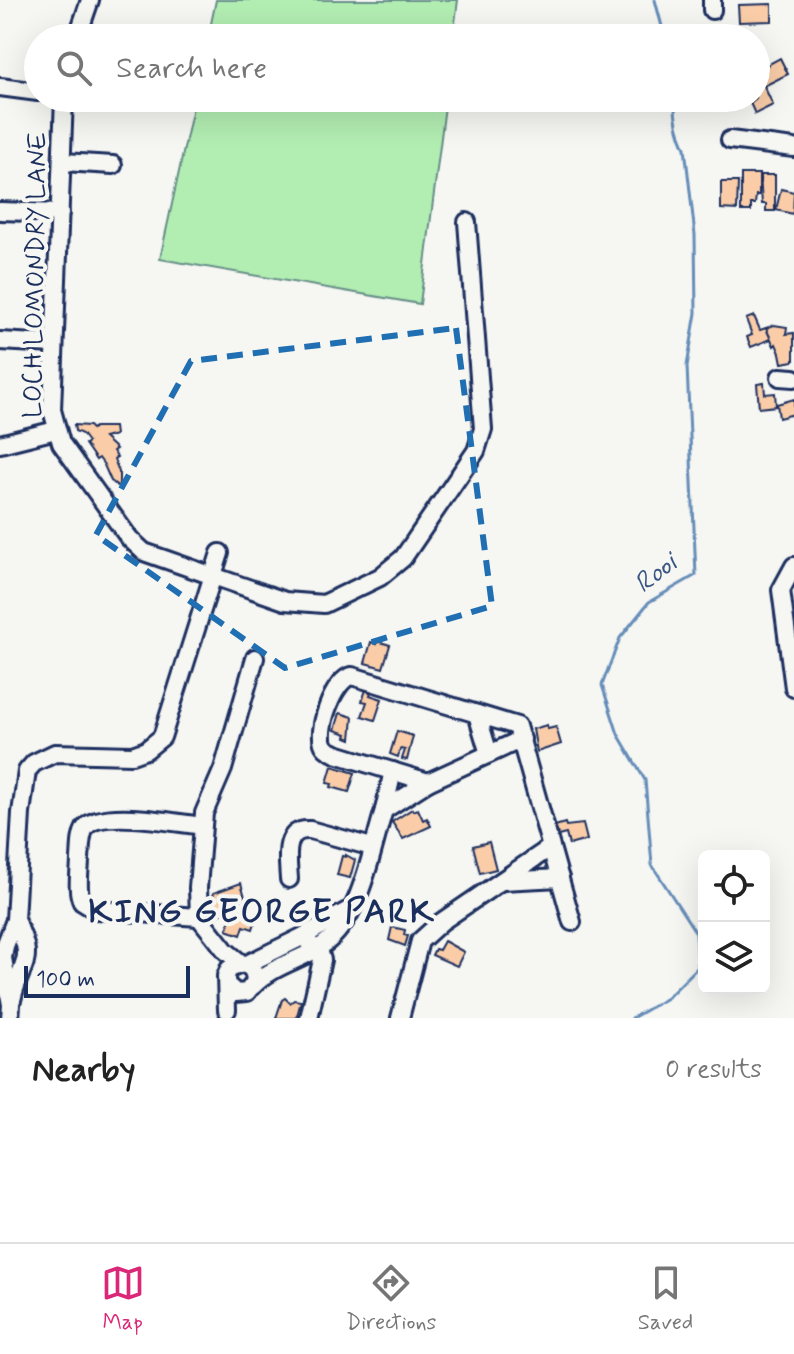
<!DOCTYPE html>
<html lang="en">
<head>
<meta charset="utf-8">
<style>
  body { margin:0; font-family:Mynerve,sans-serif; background:#f6f6f6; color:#222 }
  .controls { position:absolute; right:24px; bottom:24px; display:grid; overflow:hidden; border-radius:12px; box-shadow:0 8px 32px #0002 }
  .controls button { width:72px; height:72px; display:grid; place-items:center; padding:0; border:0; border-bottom:2px solid #e0e0e0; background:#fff; color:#222; font:40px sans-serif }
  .scale { position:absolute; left:24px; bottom:20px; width:166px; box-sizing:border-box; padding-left:8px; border:4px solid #1b2f5e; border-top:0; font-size:22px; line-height:28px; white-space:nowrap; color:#1b2f5e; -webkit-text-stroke:6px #f6f6f2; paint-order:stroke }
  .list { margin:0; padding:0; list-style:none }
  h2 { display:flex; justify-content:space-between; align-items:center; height:104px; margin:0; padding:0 32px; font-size:34px }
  h2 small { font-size:26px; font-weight:400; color:#767676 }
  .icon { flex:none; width:44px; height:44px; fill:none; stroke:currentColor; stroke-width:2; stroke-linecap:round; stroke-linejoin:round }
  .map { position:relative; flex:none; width:794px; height:1018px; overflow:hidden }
  .search { position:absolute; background:#fff; box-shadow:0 8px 32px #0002; left:24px; right:24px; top:24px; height:88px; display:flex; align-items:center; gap:20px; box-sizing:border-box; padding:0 28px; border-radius:44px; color:#767676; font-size:30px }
  .sheet { height:224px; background:#fff }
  nav { display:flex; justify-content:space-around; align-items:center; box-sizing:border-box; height:112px; border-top:2px solid #e0e0e0; background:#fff; font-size:22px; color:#767676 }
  nav a { display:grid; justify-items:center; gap:4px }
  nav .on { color:#db2777 }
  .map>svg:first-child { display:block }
</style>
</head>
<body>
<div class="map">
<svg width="794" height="1018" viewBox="0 0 794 1018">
  <rect width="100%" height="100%" fill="#f6f6f2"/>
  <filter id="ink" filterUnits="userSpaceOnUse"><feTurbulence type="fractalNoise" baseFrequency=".0125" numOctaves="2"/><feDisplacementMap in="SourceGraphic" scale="16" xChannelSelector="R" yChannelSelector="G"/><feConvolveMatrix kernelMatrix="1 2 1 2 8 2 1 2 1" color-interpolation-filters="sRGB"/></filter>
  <g filter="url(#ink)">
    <!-- park -->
    <g fill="#b2edb2" stroke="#668e88" stroke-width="2">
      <polygon points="216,0 458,0 453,38 208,38"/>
      <polygon points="195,98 446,98 420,304 160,259"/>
    </g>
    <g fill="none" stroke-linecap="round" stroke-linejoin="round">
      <!-- stream -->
      <g stroke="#658db9" stroke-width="3">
        <polyline points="655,0 665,38"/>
        <path d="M632 1018 667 998 698 967 696 933 652 865 645 780 618 734 602 685 620 638 649 602 696 575 687 366 696 313 695 235 685 148C677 131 674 116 675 98"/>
      </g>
    </g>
    <!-- building -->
    <g fill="#facda8" stroke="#1b2f5e" stroke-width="2">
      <polygon points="772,4 772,21 739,22 738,5"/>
      <polygon points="780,58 788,74 764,86 773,105 755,114 750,103 756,98 756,71"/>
      <polygon points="741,174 759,174 759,195 756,195 755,204 751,204 751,211 741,211"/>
      <polygon points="760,175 775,175 775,211 766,211 766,204 762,204"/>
      <polygon points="721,182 738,182 737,210 721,209"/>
      <polygon points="781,189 794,192 793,214 776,210"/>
      <polygon points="754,316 760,330 766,328 771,339 751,347 747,337 752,335 746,319"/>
      <polygon points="774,325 787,327 786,334 794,333 794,361 782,363 780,353 776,344 774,346 766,328"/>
      <polygon points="764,383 765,394 775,393 776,406 759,408 757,384"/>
      <polygon points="794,399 794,414 779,418 777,404"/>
      <polygon points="74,425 89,426 92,429 95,427 114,427 115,435 104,438 116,449 113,451 117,457 114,459 119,472 119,487 111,481 104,465 99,458 96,460 85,444 88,442 82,434 75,431"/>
      <polygon points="377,641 390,645 383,668 365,663 371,642 377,644"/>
      <polygon points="366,690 371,692 370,695 382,699 375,720 362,716 367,702 362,701"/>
      <polygon points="340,713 353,717 351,739 346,737 347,734 335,730"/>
      <polygon points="547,725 548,729 556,727 561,744 537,752 533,729"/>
      <polygon points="397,731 413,736 407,760 402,759 405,750 400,749 398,757 390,754"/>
      <polygon points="332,766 355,773 349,792 331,787 332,784 327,783"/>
      <polygon points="412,809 413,811 418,809 423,820 427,818 431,826 403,839 392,822"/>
      <polygon points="565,823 566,826 583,824 587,840 569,845 566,834 558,836 555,826"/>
      <polygon points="489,842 496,869 480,873 473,846"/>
      <polygon points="346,855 355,860 350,878 337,875 342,856 346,857"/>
      <polygon points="241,883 245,897 240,899 241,903 215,917 208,898 214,896 213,893"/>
      <polygon points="238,909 256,919 253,929 244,926 241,935 227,930 232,912 237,912"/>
      <polygon points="392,927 405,930 404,935 408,936 405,946 389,940"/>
      <polygon points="444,941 464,952 457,966 432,955 435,949 439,950"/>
      <polygon points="285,998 290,1003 294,1000 301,1001 297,1016 295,1018 276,1018 282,1000"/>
    </g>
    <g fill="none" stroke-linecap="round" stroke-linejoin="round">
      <!-- minor casing -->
      <g stroke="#1b2f5e" stroke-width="22">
        <g id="minor">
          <polyline points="712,10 712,0"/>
          <polyline points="77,38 90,0"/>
          <polyline points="0,87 38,92"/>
          <polyline points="64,98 52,410 61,443 129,538 144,552 285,601 324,604 380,577 403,558 476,451 483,429 467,222"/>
          <polyline points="730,140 794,148"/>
          <polyline points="63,162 113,165"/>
          <polyline points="0,211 60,213"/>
          <polyline points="0,341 54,344"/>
          <polyline points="780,377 794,378"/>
          <polyline points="0,444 56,430"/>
          <polyline points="794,566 781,590 794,688"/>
          <polyline points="477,714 489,754"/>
          <path d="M428 782 336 754C333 752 328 751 325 747 314 734 334 678 352 676L517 726 572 922"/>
          <polyline points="384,810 393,771"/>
          <path d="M289 879C288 860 282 828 310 830L372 847"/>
          <polyline points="502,881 560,878"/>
          <path d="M199 917 95 910 82 902C76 890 80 872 80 859 81 848 80 837 85 828 98 808 180 823 202 826"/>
          <polyline points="309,943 320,953 322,960 309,1018"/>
          <polyline points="242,964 226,951 199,917 198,888 204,813 223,769 255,658"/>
          <polyline points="245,965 302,937 347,911"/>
          <path d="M253 986C273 965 300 961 323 945 362 916 370 854 384 810L428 782 522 739"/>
          <path d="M12 1000C21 960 37 963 15 920"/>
          <path d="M227 1010 226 976 229 969 242 964C252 966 256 973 254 983L247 992 236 993 227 985"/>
          <polyline points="10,1018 11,1005 3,958 5,946 15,920 21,813 27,771 34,763 55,753 132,755 146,750 162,737 220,553"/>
          <polyline points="400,1018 420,941 441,922 551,847"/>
        </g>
      </g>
      <!-- minor -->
      <use href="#minor" stroke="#f6f6f2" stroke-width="16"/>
    </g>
  </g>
  <!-- marked area -->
  <path fill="none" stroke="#1f6fb2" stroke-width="6" stroke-dasharray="16 10" stroke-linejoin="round" d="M456 328 492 606 285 668 96 535 191 361Z"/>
  <g text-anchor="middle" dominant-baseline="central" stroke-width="8" stroke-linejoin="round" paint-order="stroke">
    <!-- street labels -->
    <g font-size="26" fill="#1b2f5e" stroke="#f6f6f2">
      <text transform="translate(36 275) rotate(-89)">LOCH LOMONDRY LANE</text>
    </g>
    <!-- water labels -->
    <g font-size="28" font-style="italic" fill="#3a5684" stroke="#f6f6f2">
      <text transform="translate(656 574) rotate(-38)">Rooi</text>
    </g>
    <!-- district labels -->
    <g font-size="34" font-weight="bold" letter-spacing="2" fill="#1b2f5e" stroke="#f6f6f2">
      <text x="262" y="912">KING GEORGE PARK</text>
    </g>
  </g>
</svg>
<div class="controls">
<button><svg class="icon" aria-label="locate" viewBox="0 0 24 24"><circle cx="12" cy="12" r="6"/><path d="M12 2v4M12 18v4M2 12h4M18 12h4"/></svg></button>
<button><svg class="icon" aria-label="layers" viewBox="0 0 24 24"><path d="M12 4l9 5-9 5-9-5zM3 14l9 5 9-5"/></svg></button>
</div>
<div class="scale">100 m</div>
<div class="search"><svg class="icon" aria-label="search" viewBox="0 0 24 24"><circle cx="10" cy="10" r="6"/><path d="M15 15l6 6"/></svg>Search here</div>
</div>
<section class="sheet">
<h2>Nearby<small>0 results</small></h2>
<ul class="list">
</ul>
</section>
<nav>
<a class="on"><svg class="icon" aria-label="map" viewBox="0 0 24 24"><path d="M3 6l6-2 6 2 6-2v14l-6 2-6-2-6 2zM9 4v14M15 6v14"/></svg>Map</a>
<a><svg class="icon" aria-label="directions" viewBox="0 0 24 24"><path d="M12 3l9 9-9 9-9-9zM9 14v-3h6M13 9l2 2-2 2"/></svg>Directions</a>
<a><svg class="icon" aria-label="saved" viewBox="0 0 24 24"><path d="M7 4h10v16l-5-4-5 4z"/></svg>Saved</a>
</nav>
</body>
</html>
